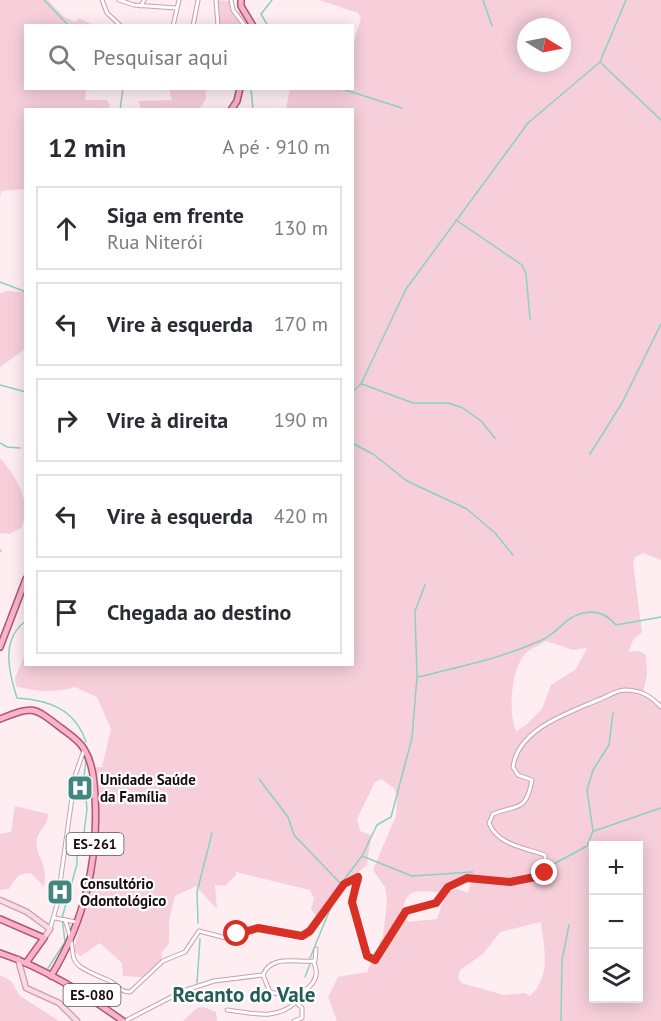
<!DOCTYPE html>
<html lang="pt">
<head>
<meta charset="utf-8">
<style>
  body { margin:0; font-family:"PT Sans",sans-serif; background:#f7f7f7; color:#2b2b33 }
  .controls { position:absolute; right:18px; bottom:18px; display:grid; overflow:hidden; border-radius:0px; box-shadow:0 3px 15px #0003 }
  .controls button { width:54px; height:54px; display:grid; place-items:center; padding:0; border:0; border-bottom:2px solid #e1e1e2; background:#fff; color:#2b2b33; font:30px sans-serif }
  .compass { position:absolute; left:517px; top:18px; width:54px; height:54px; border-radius:50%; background:#fff; box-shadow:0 3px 15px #0003; rotate:100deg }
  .stop { position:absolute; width:18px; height:18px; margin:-14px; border:4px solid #d93025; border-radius:50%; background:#fff }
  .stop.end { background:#d93025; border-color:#fff; box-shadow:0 2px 6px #0008 }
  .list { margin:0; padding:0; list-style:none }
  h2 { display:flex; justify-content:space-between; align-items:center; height:78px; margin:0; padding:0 24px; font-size:26px }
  h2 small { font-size:20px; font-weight:400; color:#7c7c81 }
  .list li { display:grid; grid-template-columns:39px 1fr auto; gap:18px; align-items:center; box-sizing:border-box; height:84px; margin:0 12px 12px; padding:0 12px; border:2px solid #e1e1e2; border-radius:0px }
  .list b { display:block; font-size:22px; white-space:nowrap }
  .list p { margin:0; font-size:20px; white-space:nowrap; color:#7c7c81 }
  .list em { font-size:20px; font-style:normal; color:#7c7c81 }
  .icon { flex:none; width:33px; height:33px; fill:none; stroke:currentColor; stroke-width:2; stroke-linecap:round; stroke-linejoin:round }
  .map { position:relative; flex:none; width:661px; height:1021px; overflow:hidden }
  .search { position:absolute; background:#fff; box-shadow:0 3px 15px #0003; left:24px; top:24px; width:330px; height:66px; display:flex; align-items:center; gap:15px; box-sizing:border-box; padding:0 21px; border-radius:0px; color:#7c7c81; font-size:22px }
  .panel { position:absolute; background:#fff; box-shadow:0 3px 15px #0003; left:24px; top:108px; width:330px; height:558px; border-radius:0px }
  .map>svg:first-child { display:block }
</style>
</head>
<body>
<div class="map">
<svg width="661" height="1021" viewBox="0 0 661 1021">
  <rect width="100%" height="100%" fill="#feedf1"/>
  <!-- green -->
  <g fill="#f6cfda" fill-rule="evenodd">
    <polygon points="0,0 48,0 64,17 75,22 79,18 93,25 26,26 26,88 86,89 85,100 107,100 110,105 109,109 26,110 25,189 1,191 0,198"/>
    <polygon points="215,0 229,1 233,13 240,11 251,25 216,25"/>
    <path d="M319 0H661V560L643 553 635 557 633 563 642 632 633 640 628 652 639 651 646 655 647 675 643 693 661 709V1021H337L328 997 338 977 367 972 383 936 387 902 385 887 373 870 396 816 397 797 394 788 381 779 375 782 357 819 360 831 371 835 367 865 342 885 317 917 311 909 314 898 310 890 236 872V875L225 886 215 885 217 909 196 886 175 896 169 921V943L162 952 161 962 142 977 123 976 122 963 100 943 81 956 73 951 96 867 98 817 96 767H102L111 729 97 697 75 687C58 693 34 692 16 686L15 678 25 654 26 664H352V110L286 109 290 89 352 88 353 45 361 18 358 13ZM526 27H562V63H526ZM546 641 573 650 587 648 576 669 551 685 542 709 526 725 516 731C508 713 511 668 526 653 532 648 539 645 546 641ZM594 846H638V998H594ZM467 874 473 875 468 893 457 889 446 892 437 919 408 922 403 911C405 886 421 892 439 892L450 882ZM541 922C544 948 552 976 530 996L525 993 504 995 461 983 458 978 460 970 483 954 500 932Z"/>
    <polygon points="169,89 205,89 206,99 199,109 141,109 138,101 172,100"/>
    <polygon points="7,291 25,292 25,349 0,367 0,293"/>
    <path d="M0 458C16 476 33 504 21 528L9 534 0 533Z"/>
    <path d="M15 806 48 814C48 827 39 829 37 839 34 857 49 862 44 887L31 873C16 874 17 877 9 889L0 890V834L11 832Z"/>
    <polygon points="0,975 11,981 20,996 59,1021 0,1021"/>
    <polygon points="203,1007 216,1012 217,1021 183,1021 197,1008"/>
  </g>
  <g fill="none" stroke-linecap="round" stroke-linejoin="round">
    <!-- stream -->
    <g stroke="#89d0c7" stroke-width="1.5">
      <polyline points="44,0 69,26"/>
      <polyline points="483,0 492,26"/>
      <polyline points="268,26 261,14 272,0"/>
      <polyline points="601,63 661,120"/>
      <polyline points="251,88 253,110"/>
      <polyline points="339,88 402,108"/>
      <polyline points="120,110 123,88"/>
      <polyline points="25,202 26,202"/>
      <polyline points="456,220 522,265 526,274 530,319"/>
      <polyline points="0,282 26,292"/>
      <polyline points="362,384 413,403 448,403 463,408 481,421 495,438"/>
      <polyline points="0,385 26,392"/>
      <polyline points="352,392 361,384 406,289 528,123 600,62 626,0"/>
      <polyline points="0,443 7,447 20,448"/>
      <polyline points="352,443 373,454 407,481 467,509 495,533 513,555"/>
      <polyline points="590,454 622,403 661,324"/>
      <polyline points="0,550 1,551"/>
      <path d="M26 621C0 639 9 673 17 698 49 700 75 709 86 742"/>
      <path d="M418 677C460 667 502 658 542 640 558 633 565 617 583 613 597 610 607 614 616 625L661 617"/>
      <polyline points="259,779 288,817 294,835 340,883"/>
      <polyline points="594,831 661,808"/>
      <polyline points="362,856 412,876 473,872"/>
      <polyline points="550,866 587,846 593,831 587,790 593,770 609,745 613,713"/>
      <polyline points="337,889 362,856 377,825 391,817 412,738 417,677 415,611 425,585"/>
      <polyline points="198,923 197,892 212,833"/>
      <polyline points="310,958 333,902"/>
      <polyline points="48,968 65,942 62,918 77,864 77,853 83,841 87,809 84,776 86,761"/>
      <polyline points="305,977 310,964"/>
      <polyline points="197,983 200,939"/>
      <polyline points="561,1021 562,960 569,925"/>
    </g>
    <!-- street casing -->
    <g stroke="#c8a0ab" stroke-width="5">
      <g id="street">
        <polyline points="102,0 107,13 121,26"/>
        <polyline points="119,0 134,5 176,8"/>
        <polyline points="216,0 218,26"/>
        <polyline points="231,0 233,10 245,26"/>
        <polyline points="141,6 144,0"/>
        <polyline points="173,26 179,0"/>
        <polyline points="193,26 198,0"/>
        <polyline points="55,918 76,922"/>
        <path d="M65 920C82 964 57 959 110 981 118 985 120 992 130 992L163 961 185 952 199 931 226 938 258 928 299 937 305 934 344 884 357 876 360 880 354 892 352 902 367 956 375 960 406 911 436 902 449 887 467 878 510 882 545 873V855C526 848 497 845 489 823L493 814C517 804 526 813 532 780L518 775 513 767C518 729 568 713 598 700 606 697 615 691 624 690 641 690 651 696 661 707"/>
        <polyline points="50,929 57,905 75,776 84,750"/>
        <polyline points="263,975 270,992 291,997 302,1008 302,1018 294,1021"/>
        <path d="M263 975C271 954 297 963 315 961L316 949"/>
        <path d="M292 997C308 991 323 979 313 961"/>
        <path d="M227 1010C253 1013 276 1021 296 1002"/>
        <polyline points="127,1020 183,991 214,981 263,975"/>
      </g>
    </g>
    <!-- secondary casing -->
    <g stroke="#c8a0ab" stroke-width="7">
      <g id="secondary">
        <polyline points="0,900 27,912 50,929 44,938"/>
        <polyline points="18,959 26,988 59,1003 77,1021"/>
      </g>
    </g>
    <!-- primary casing -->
    <g stroke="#aa5873" stroke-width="8">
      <g id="primary">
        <polyline points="241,0 241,6 253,26"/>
        <polyline points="231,110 237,101 240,88"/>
        <polyline points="0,647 26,579"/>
        <path d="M0 719C34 706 32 706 61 728 69 734 79 740 84 749 93 763 94 781 95 797 99 860 84 922 51 976"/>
        <polyline points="0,919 44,938 26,963"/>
        <path d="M0 953C45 968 85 994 123 1021"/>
      </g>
    </g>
    <!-- street -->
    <use href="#street" stroke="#fff" stroke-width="3"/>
    <!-- secondary -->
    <use href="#secondary" stroke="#fdd9e5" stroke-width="4.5"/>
    <!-- primary -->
    <use href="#primary" stroke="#fbb3cb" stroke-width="5"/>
  </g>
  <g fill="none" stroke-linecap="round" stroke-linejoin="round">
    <!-- route -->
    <polyline stroke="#d93025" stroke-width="8" points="237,934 258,928 302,936 310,931 344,884 358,877 352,902 367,956 375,960 406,911 436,903 448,887 467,878 510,882 540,876 545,873"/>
  </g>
  <!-- icons -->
  <defs>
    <g id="hospital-square" transform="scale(1.35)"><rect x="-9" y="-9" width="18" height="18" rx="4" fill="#41877f" stroke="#fff"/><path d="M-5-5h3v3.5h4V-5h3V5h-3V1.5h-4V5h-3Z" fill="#fff"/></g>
  </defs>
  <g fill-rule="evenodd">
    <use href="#hospital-square" x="80" y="788"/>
    <use href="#hospital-square" x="60" y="892"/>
  </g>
  <g text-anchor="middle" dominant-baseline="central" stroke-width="4.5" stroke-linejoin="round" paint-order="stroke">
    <!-- shield labels -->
    <g fill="#fff" stroke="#5e5558" stroke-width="1.5">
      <rect x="66.5" y="833" width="57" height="22" rx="4.5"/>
      <rect x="63.5" y="984" width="57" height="22" rx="4.5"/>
    </g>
    <g font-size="14" font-weight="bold" fill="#190c10">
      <text x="95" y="844">ES-261</text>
      <text x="92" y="995">ES-080</text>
    </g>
    <!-- poi labels -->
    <g font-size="15" font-weight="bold" fill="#190c10" stroke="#fff" text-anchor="start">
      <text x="100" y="779">Unidade Saúde<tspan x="100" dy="17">da Família</tspan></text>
      <text x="80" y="883">Consultório<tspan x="80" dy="17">Odontológico</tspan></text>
    </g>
    <!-- district labels -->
    <g font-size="21" font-weight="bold" fill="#245d57" stroke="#fff">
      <text x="244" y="994">Recanto do Vale</text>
    </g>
  </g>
</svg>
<div class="controls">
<button>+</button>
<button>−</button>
<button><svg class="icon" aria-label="layers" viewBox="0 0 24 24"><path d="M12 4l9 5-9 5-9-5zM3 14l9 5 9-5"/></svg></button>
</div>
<svg class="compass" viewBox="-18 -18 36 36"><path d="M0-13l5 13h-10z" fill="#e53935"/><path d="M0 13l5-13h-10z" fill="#7c7c81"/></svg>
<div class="stop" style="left:237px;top:934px"></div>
<div class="stop end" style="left:545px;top:873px"></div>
<div class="search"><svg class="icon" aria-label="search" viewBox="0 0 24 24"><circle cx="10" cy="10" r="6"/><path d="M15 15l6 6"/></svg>Pesquisar aqui</div>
<section class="panel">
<h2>12 min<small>A pé · 910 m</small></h2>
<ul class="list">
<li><svg class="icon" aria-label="ahead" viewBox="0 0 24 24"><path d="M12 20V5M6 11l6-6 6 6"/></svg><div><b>Siga em frente</b><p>Rua Niterói</p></div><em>130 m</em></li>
<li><svg class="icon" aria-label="left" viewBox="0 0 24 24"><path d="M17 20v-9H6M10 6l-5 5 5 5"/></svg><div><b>Vire à esquerda</b></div><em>170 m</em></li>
<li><svg class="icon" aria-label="right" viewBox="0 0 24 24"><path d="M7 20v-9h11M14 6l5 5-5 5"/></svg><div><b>Vire à direita</b></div><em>190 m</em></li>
<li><svg class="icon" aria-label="left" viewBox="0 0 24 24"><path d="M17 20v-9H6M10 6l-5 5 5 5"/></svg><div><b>Vire à esquerda</b></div><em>420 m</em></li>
<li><svg class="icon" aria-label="arrive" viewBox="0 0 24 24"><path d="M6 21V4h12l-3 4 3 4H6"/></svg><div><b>Chegada ao destino</b></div></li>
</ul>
</section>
</div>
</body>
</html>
